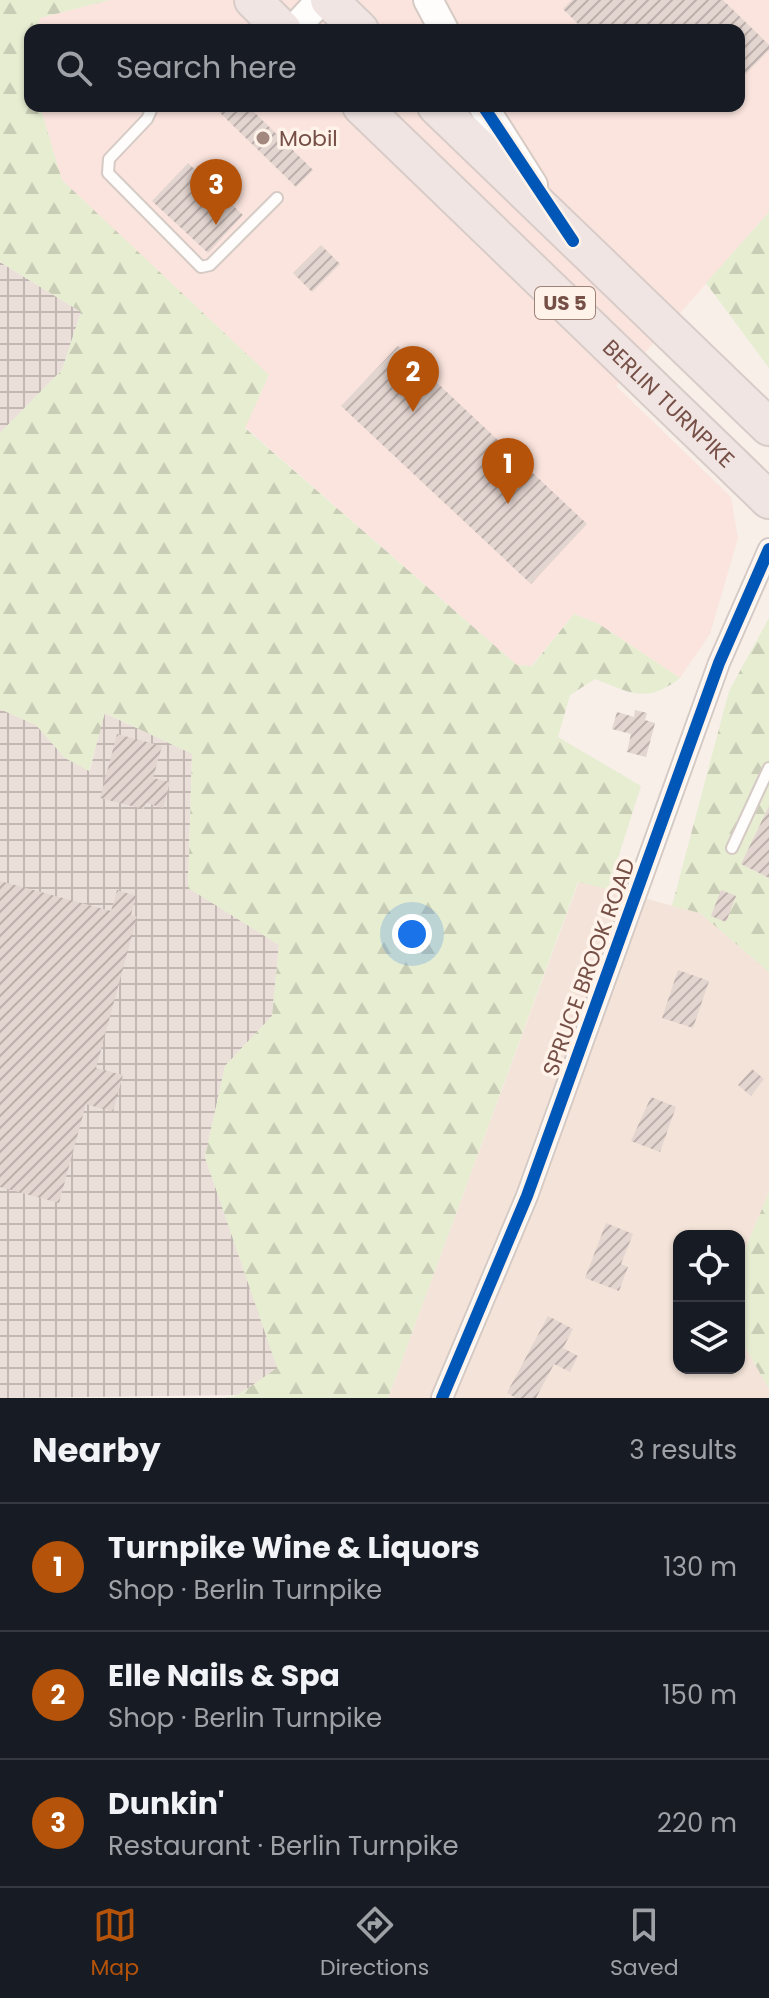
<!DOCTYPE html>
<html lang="en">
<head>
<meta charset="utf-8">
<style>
  body { margin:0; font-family:Poppins,sans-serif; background:#20242c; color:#f1f3f6 }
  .controls { position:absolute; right:24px; bottom:24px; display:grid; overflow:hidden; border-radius:16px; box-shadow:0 2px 6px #0004 }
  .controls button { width:72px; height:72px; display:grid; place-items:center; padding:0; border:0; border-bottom:2px solid #363941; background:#171b24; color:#f1f3f6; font:40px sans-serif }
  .you { position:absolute; left:412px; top:934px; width:28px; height:28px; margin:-20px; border:6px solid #fff; border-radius:50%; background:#1a73e8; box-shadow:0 0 0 12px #1a73e833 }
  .badge { display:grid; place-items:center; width:52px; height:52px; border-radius:50%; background:#b45309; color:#fff; font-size:26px; font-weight:700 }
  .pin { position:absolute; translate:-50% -66px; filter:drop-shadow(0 2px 4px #0008) }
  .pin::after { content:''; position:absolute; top:42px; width:28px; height:24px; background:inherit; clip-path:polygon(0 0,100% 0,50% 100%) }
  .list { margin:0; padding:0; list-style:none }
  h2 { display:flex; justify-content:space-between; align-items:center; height:104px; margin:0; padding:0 32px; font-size:34px }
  h2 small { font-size:26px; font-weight:400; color:#9ea1a6 }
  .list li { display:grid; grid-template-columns:52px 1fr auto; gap:24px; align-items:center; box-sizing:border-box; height:128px; padding:0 32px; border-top:2px solid #363941 }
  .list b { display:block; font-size:30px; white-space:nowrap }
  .list p { margin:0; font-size:26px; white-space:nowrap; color:#9ea1a6 }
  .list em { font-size:26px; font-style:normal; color:#9ea1a6 }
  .icon { flex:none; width:44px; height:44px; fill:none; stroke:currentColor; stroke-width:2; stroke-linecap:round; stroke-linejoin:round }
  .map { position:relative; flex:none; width:769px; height:1398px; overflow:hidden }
  .search { position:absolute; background:#171b24; box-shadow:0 2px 6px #0004; left:24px; right:24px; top:24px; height:88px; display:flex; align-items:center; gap:20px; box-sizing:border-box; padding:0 28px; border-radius:16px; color:#9ea1a6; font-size:30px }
  .sheet { height:488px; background:#171b24 }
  nav { display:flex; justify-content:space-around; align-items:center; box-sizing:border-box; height:112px; border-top:2px solid #363941; background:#171b24; font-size:22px; color:#9ea1a6 }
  nav a { display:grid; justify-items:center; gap:4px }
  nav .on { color:#b45309 }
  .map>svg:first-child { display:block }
</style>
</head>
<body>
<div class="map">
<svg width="769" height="1398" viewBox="0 0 769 1398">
  <defs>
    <pattern id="industrial-grid" width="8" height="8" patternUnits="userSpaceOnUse" patternTransform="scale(2)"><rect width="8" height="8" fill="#eadfd9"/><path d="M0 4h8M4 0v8" fill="none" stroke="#c2b7b2"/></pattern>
    <pattern id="forest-firs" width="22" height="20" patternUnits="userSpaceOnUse" patternTransform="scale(2)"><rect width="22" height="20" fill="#e6edd1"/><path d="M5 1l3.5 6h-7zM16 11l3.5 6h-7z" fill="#c9cdb5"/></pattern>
    <pattern id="building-hatch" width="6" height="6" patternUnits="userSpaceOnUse" patternTransform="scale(2)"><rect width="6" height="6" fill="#e3d5d0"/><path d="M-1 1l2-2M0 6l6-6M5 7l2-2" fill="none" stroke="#bdafab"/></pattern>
  </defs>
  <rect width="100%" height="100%" fill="#f7efe8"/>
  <!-- residential -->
  <polygon fill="#f3e3d8" points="579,881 700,913 769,972 769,1192 739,1264 739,1236 679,1236 679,1368 739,1368 739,1336 769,1389 769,1398 388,1398"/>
  <!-- commercial -->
  <polygon fill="#fbe4de" points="110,0 769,0 769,212 616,386 731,497 738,538 710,634 680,678 599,624 574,614 531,666 517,665 245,427 269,375 61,180 40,106 739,106 739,30 37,30 39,18"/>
  <!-- industrial -->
  <g fill="url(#industrial-grid)">
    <polygon points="0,262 81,312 62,370 0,433"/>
    <polygon points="0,709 36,725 65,758 90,770 104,713 192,753 188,887 279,945 272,1016 225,1066 205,1157 278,1368 238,1395 0,1398"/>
  </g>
  <!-- forest -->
  <g fill="url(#forest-firs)">
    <path d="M0 0H110L40 18 37 30H30V106H40L62 180 269 375 245 428 517 665 532 666 574 614 599 624 680 678C647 704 631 693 595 679L570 695 558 737 641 786 608 889 578 882 388 1398H224L238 1395 277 1368 205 1157 225 1066 272 1016 279 945 188 888 192 754 105 713 89 771 65 758 36 725 0 709V433L62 370 81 312 0 262Z"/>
    <polygon points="769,212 769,368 706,283"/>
    <polygon points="769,618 769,806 741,864 769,878 769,972 700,913 672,906 729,691"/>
    <polygon points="769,1192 769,1389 739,1336 739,1264"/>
  </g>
  <!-- building -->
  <g fill="url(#building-hatch)">
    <polygon points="572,0 723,0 769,45 769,50 739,81 739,30 584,30 563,9"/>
    <polygon points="213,106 248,106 313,170 296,187"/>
    <polygon points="188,163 243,215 208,253 152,201"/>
    <polygon points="321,245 340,264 312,292 293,273"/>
    <polygon points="398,346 587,524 531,584 341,406"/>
    <polygon points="635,710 647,713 645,720 655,723 646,757 627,752 631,734 612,729 617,712 634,717"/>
    <polygon points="117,734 162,746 153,778 170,782 163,808 146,803 144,809 100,798"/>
    <polygon points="769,806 769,878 741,864"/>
    <polygon points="0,881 111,911 117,890 136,896 131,915 137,917 96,1068 123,1075 113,1112 86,1104 59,1203 0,1187"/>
    <polygon points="721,890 736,896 726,922 711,916"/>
    <polygon points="678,970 709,981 693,1028 662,1018"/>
    <polygon points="752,1069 764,1079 751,1096 738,1085"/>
    <polygon points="651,1097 676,1107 660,1152 631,1141"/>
    <polygon points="606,1223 633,1234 621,1264 628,1267 619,1291 585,1278"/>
    <polygon points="548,1316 573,1329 563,1348 578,1356 570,1372 554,1364 536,1398 516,1398 507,1393"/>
  </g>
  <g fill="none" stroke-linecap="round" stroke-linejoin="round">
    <!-- lane casing -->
    <g stroke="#d6cac5" stroke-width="14">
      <g id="lane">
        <polyline points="153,106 147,119 109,159 108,173 201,267 210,265 277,198"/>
        <polyline points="732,848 769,768"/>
      </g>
    </g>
    <!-- street casing -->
    <g stroke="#d6cac5" stroke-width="24">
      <polyline id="street" points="442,1398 527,1196 719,663 769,549"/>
    </g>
    <!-- secondary casing -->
    <g stroke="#d6cac4" stroke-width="32">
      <g id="secondary">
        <polyline points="428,0 444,30"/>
        <polyline points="293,30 321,0"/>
        <polyline points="483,106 533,185"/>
      </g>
    </g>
    <!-- highway casing -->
    <g stroke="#d8ccc8" stroke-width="40">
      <g id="highway">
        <polyline points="253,0 283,30"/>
        <polyline points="329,0 360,30"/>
        <path id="s1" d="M361 106 769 500"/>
        <polyline points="436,106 769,427"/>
      </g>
    </g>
    <!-- lane -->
    <use href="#lane" stroke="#fefdfc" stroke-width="10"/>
    <!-- street -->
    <use href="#street" stroke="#fefdfc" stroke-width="20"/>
    <!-- secondary -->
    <use href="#secondary" stroke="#fefdfc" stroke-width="28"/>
    <!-- highway -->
    <use href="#highway" stroke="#f1e5e3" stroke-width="36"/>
    <!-- cycleway casing -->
    <g stroke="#fff3e9" stroke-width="17">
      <g id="cycleway">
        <polyline points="483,106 573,241"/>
        <polyline points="442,1398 527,1196 719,663 769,549"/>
      </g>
    </g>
    <!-- cycleway -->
    <use href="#cycleway" stroke="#0057b8" stroke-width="12"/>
  </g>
  <!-- markers -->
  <circle fill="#a3887f" stroke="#fff3e9" stroke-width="3" cx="263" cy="138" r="8"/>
  <g text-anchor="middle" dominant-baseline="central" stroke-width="7" stroke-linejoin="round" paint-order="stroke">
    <!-- shield labels -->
    <rect fill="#fff3e9" stroke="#9f8178" stroke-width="2" x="535" y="287" width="60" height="32" rx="6"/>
    <g font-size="20" font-weight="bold" fill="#765047">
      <text x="565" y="303">US 5</text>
    </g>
    <!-- poi labels -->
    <g font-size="22" fill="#765047" stroke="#fff3e9" text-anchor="start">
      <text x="279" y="138">Mobil</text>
    </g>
    <!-- street labels -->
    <g font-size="22" fill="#765047" stroke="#fff3e9">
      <text stroke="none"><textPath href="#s1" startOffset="428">BERLIN TURNPIKE</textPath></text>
      <text transform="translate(589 967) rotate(-70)">SPRUCE BROOK ROAD</text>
    </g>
  </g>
</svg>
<div class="controls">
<button><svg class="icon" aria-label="locate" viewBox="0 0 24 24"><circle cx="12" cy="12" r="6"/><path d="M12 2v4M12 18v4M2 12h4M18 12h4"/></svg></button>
<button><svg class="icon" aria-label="layers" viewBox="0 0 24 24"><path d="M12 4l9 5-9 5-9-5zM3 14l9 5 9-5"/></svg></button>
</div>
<div class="you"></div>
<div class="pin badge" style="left:508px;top:504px">1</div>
<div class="pin badge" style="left:413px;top:412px">2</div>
<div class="pin badge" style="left:216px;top:225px">3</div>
<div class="search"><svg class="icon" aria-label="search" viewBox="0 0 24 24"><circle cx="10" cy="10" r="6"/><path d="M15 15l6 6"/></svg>Search here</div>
</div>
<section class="sheet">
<h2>Nearby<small>3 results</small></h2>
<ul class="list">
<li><span class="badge">1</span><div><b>Turnpike Wine &amp; Liquors</b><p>Shop · Berlin Turnpike</p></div><em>130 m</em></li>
<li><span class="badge">2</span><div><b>Elle Nails &amp; Spa</b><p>Shop · Berlin Turnpike</p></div><em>150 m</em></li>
<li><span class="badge">3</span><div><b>Dunkin'</b><p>Restaurant · Berlin Turnpike</p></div><em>220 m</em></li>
</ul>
</section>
<nav>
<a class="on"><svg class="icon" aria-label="map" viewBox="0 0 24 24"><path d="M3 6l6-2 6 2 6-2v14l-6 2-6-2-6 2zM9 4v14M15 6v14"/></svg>Map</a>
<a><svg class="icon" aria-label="directions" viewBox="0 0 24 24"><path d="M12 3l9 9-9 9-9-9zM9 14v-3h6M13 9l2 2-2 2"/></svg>Directions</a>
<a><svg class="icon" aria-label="saved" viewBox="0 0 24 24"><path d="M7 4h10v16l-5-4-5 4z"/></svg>Saved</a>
</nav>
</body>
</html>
